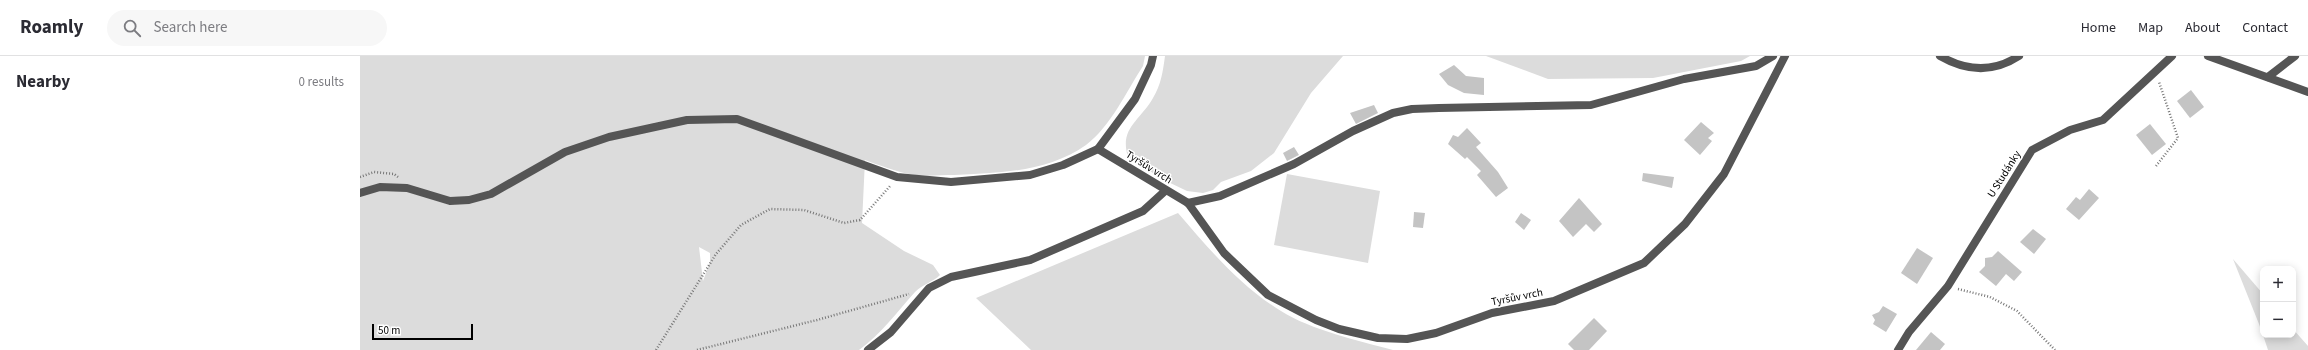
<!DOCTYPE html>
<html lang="en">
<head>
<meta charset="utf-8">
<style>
  body { margin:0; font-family:"Source Sans 3",sans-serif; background:#f7f7f7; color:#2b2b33 }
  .controls { position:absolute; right:12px; bottom:12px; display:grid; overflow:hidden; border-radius:8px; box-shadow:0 2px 10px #0003 }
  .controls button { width:36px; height:36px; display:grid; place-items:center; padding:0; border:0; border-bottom:1px solid #e1e1e2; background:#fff; color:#2b2b33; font:20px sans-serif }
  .scale { position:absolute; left:12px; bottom:10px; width:101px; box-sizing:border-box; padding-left:4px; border:2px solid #000; border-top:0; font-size:11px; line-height:14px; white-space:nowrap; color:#000; -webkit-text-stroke:3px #fff; paint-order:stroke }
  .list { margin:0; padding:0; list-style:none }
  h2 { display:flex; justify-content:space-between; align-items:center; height:52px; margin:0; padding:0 16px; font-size:17px }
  h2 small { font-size:13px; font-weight:400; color:#7c7c81 }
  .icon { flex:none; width:22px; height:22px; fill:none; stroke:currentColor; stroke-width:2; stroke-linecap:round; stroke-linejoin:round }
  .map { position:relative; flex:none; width:1948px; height:294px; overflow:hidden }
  header { display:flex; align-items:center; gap:24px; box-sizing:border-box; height:56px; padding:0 20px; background:#fff; border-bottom:1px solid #e1e1e2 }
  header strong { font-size:19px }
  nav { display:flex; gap:22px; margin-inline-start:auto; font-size:14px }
  .search { width:280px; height:36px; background:#f7f7f7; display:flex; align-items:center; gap:10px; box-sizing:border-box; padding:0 14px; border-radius:22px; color:#7c7c81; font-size:15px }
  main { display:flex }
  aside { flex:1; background:#fff }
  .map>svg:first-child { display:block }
</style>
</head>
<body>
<header>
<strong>Roamly</strong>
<div class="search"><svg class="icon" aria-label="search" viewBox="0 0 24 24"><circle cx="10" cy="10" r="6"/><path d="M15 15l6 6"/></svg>Search here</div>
<nav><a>Home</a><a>Map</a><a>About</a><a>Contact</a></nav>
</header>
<main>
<aside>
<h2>Nearby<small>0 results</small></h2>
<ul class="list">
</ul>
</aside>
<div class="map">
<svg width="1948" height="294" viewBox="0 0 1948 294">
  <rect width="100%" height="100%" fill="#fff"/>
  <!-- green -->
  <g fill="#dcdcdc" fill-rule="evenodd">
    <path d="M0 0H785L783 10C766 36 751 70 726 89 688 116 639 117 594 119 580 119 563 121 549 118 534 115 519 109 505 104L502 167 544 195 573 209 580 219C573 226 563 228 555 236 537 256 521 278 499 294H0ZM339 191 350 197V206L343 225Z"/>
    <path d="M805 0H983L951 37 914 97 891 115 861 126 853 134 843 137 827 135 804 124 768 101C759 72 780 65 793 42 801 29 803 15 805 0Z"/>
    <polygon points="1126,0 1390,0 1381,5 1293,22 1188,23"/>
    <polygon points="927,118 1020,135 1008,207 914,189"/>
    <path d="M818 157C849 193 880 230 921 255 951 274 999 285 1033 294H671L616 242Z"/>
    <polygon points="1873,203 1903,238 1903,279 1899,268"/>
    <polygon points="1933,273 1948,290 1948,294 1908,294 1903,279 1933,279"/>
  </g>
  <!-- building -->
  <g fill="#c4c4c4">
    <polygon points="1094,9 1106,20 1124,22 1124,39 1104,37 1088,29 1079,18"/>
    <polygon points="1831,34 1844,51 1830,62 1817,45"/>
    <polygon points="1014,49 1018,57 996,68 990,57"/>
    <polygon points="1341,66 1354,77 1348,82 1352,85 1340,99 1324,84"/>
    <polygon points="1790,68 1806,88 1792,99 1776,79"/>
    <polygon points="1107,72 1121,87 1116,91 1138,116 1148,132 1136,141 1117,119 1121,115 1107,101 1105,103 1088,88 1093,79 1098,81"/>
    <polygon points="934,91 939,99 927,105 923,97"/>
    <polygon points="1283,117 1314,121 1312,132 1282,125"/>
    <polygon points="1729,133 1739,142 1719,164 1706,153 1716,141 1720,144"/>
    <polygon points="1219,142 1242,168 1234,176 1226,168 1213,181 1199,165"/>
    <polygon points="1054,156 1065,157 1063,172 1053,171"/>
    <polygon points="1161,157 1171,164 1164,174 1155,166"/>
    <polygon points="1673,173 1686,183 1674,198 1660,186"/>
    <polygon points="1557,192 1573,202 1557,228 1541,217"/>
    <polygon points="1638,195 1662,216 1654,225 1646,218 1636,230 1619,216 1625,210 1625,202 1632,201"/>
    <polygon points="1523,250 1537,258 1526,276 1513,268 1515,264 1512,259 1519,256"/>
    <polygon points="1234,262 1247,275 1229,294 1214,294 1208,288"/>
    <polygon points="1571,276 1585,288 1580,294 1556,294"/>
  </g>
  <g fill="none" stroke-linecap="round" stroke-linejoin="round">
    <!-- path -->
    <g stroke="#777" stroke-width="2.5" stroke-dasharray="1 2" stroke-linecap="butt">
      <polyline points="1796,110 1818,82 1799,26"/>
      <polyline points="0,121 14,116 34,118 38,121"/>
      <polyline points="1598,233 1630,241 1657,255 1695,294"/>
      <polyline points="296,294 356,198 381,169 410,153 444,154 484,167 500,164 531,129"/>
      <polyline points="337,294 457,264 549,238"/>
    </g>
    <!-- street -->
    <g stroke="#555" stroke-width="8">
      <path d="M1580 0C1606 15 1633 17 1659 0"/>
      <polyline points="1848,0 1948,36"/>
      <polyline points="1908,21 1935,0"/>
      <polyline points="738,93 828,147 864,197 908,239 956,264 979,273 1018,282 1047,283 1076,277 1132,257 1194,245 1284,207 1325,168 1364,118 1425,0"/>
      <polyline points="0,137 20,131 47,132 90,145 109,144 131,138 205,96 249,81 327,64 377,63 537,121 591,126 670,119 703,109 738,93 775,43 791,9 793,0"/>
      <polyline points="828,147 860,140 934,108 993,75 1033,57 1052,53 1079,52 1231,49 1324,23 1396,10 1413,0"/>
      <polyline points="508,294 531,276 569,232 591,221 670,204 783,155 805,135"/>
      <polyline points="1538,294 1549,276 1588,230 1672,94 1710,74 1743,64 1812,0"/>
    </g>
  </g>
  <g text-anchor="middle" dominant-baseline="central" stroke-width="3" stroke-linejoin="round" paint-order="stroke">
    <!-- street labels -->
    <g font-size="11" fill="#000" stroke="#fff">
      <text transform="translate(789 111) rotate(32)">Tyršův vrch</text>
      <text transform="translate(1644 118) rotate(-58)">U Studánky</text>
      <text transform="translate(1157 241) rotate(-11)">Tyršův vrch</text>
    </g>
  </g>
</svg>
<div class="controls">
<button>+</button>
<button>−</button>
</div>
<div class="scale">50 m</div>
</div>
</main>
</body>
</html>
